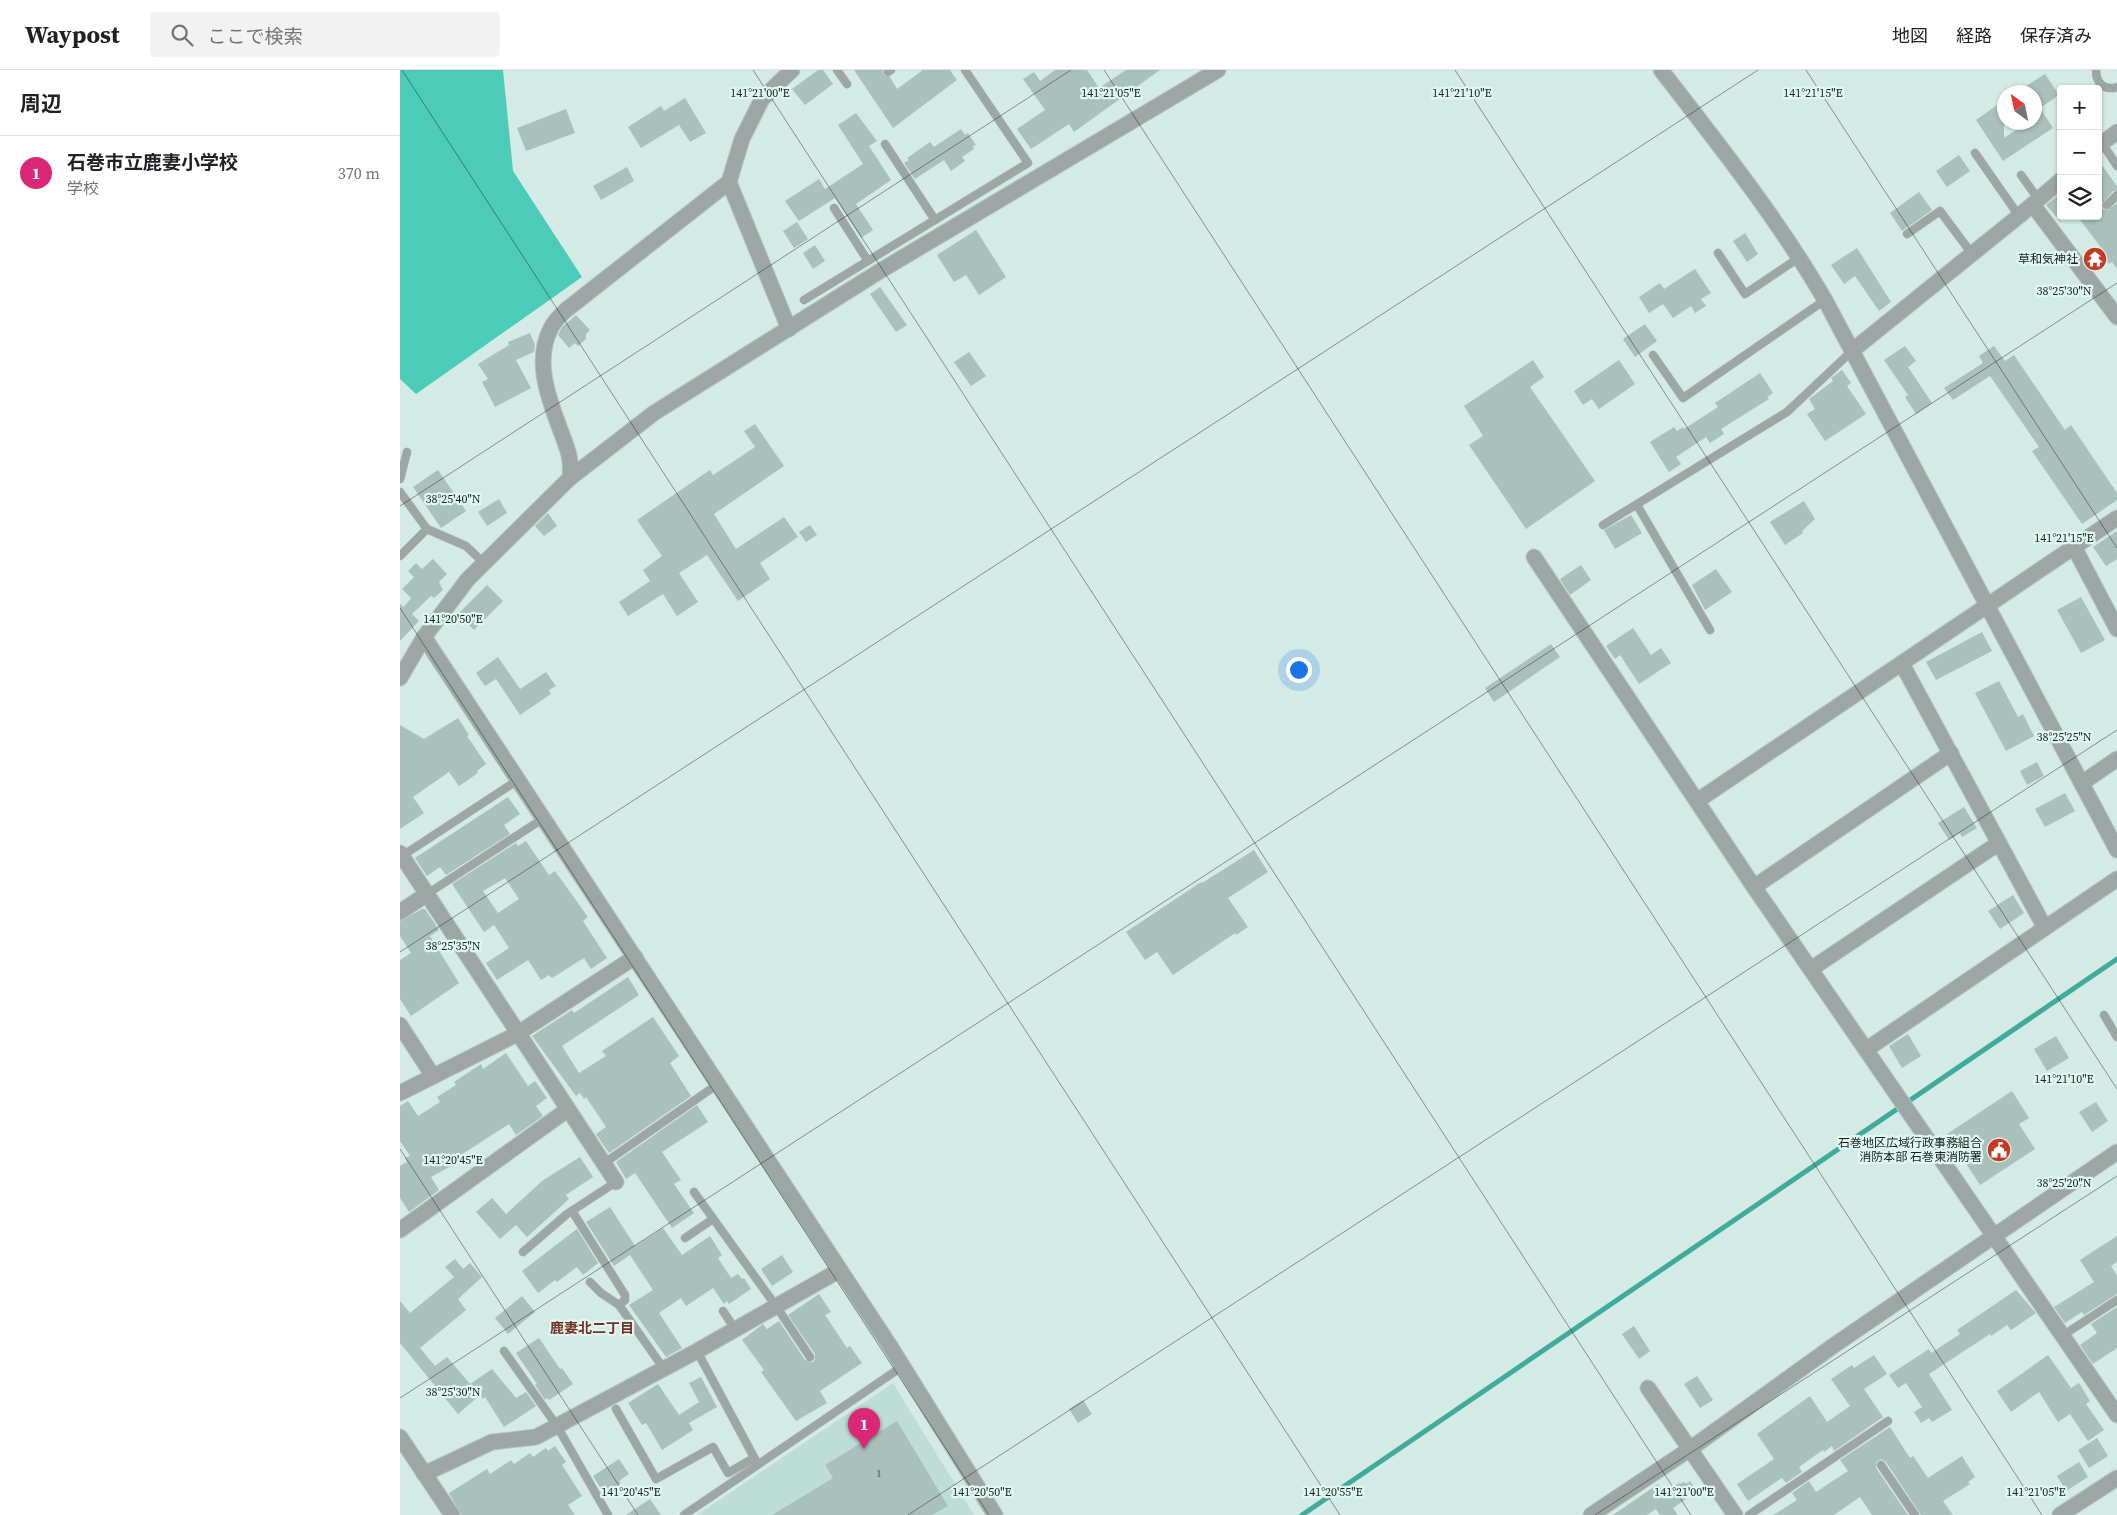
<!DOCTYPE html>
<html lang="ja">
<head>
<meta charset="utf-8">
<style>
  body { margin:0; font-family:"Source Serif 4","Noto Sans JP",serif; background:#f2f2f2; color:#202124 }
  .controls { position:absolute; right:15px; top:15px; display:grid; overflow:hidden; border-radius:5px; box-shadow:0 1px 4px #0004 }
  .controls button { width:45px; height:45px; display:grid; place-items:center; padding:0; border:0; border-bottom:1px solid #e0e0e0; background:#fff; color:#202124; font:25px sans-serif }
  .compass { position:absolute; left:1597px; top:15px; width:45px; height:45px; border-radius:50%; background:#fff; box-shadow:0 1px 4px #0004; rotate:327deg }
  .you { position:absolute; left:898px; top:599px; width:18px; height:18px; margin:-12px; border:4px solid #fff; border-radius:50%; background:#1a73e8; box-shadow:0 0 0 8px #1a73e833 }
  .badge { display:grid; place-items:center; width:32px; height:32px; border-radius:50%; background:#db2777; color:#fff; font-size:16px; font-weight:700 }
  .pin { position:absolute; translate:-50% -41px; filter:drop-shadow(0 1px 2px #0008) }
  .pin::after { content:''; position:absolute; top:26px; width:18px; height:15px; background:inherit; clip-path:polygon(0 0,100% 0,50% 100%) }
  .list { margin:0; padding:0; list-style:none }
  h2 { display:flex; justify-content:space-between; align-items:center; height:65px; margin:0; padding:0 20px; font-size:21px }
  h2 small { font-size:16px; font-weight:400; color:#757577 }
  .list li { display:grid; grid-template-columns:32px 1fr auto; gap:15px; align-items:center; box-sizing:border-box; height:75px; padding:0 20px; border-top:1px solid #e0e0e0 }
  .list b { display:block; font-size:19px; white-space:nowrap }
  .list p { margin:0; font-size:16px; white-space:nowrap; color:#757577 }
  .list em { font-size:16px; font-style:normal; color:#757577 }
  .icon { flex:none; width:28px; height:28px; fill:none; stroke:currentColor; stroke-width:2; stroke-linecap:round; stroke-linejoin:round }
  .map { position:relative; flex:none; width:1717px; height:1445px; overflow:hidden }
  header { display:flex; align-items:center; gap:30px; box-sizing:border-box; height:70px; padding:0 25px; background:#fff; border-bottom:1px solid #e0e0e0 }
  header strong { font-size:24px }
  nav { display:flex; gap:28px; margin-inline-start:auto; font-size:18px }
  .search { width:350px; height:45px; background:#f2f2f2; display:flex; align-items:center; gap:12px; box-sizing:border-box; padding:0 18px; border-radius:5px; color:#757577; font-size:19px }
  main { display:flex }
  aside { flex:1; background:#fff }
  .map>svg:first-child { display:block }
</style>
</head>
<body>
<header>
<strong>Waypost</strong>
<div class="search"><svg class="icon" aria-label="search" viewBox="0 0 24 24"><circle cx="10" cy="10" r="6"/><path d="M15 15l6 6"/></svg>ここで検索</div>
<nav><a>地図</a><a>経路</a><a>保存済み</a></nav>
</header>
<main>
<aside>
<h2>周辺<small></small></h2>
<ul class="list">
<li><span class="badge">1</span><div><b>石巻市立鹿妻小学校</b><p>学校</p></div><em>370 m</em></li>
</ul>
</aside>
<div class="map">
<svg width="1717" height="1445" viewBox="0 0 1717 1445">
  <rect width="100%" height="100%" fill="#d3eae5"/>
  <!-- built -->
  <polygon fill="#beddd6" points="493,1313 574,1445 297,1445"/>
  <!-- green -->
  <polygon fill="#4ccbb8" points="0,0 103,0 113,101 182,207 16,324 0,309"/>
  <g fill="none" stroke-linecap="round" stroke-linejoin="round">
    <!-- stream -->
    <polyline stroke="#40ab9b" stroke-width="5" points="902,1445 1717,889"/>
  </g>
  <!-- building -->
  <g fill="#aac0bb" fill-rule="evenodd">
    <polygon points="418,0 423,0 433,14 405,35 392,19"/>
    <polygon points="454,0 483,0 484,5 490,7 497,19 523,0 550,0 557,10 493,58"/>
    <polygon points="655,0 687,0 699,18 726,0 760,0 674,62 669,54 631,79 617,59 645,40 623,9 634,2 640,11"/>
    <polygon points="1645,4 1659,25 1640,38 1653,58 1603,91 1576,50 1604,30 1604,68 1628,52 1634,52 1634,22 1617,22"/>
    <polygon points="285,28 306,63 290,72 279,55 241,78 228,57 261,36 264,41"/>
    <polygon points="166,39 175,63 126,81 117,58"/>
    <polygon points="456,43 477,71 469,76 491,110 456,134 473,160 461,168 435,128 399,151 385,131 419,109 425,119 463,94 438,55"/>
    <polygon points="561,59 565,65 568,63 576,75 573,76 574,79 562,87 565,91 551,101 544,90 515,109 504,93 509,90 507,88 530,72 534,77"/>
    <polygon points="1559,85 1570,101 1547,117 1536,101"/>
    <polygon points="1698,90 1717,116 1717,120 1713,121 1702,134 1703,139 1708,140 1717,133 1717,199 1712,192 1709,194 1701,181 1703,180 1677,146 1698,146"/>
    <polygon points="227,97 234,111 201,130 193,116"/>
    <polygon points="1519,122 1532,140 1502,161 1490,143"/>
    <polygon points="1661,123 1661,152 1646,135"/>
    <polygon points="397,152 408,169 394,178 383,161"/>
    <polygon points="576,160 606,207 579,225 566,205 554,212 537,185"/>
    <polygon points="1345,163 1358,184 1347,192 1333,171"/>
    <polygon points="415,175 425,191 413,199 403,183"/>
    <polygon points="1457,178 1491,232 1479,241 1455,206 1444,214 1431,195"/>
    <polygon points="1295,199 1311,223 1301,229 1306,236 1295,243 1291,236 1273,248 1263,234 1249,243 1239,227 1260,213 1264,219"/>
    <polygon points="480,217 507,255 496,262 470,224"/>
    <polygon points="176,245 190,260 186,264 186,269 178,276 175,273 169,278 158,265 162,257"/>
    <polygon points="1245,254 1257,271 1235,287 1223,269"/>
    <polygon points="130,263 135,275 134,282 116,290 131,318 95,337 82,312 88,309 78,294 109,275 108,272"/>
    <polygon points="1505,276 1516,291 1508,297 1532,333 1516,344 1505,327 1508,325 1484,290"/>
    <polygon points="1594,276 1605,291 1614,285 1665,360 1671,355 1717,423 1717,430 1682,454 1632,381 1639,377 1590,306 1553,330 1544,318 1583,293 1579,286"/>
    <polygon points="569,282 586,306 571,316 554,292"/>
    <polygon points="1133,290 1144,307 1130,317 1195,411 1126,459 1069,375 1083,366 1064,336"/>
    <polygon points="1219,290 1235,314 1199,339 1192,329 1183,335 1174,321"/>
    <polygon points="1442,300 1451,313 1447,316 1466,344 1425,371 1407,344 1415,339 1409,329 1433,311 1431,308"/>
    <polygon points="1360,303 1373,323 1367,327 1369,329 1321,359 1324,364 1310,373 1306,367 1276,387 1281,394 1269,402 1250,372 1274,357 1277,361 1283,357 1284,359 1318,337 1315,333"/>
    <polygon points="355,354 384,396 314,444 336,479 384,447 398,467 360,493 370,509 338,531 307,485 279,503 298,532 277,546 263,524 228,546 219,532 250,511 243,500 262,486 237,450 310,400 313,405 355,377 344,361"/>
    <polygon points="38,400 66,441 41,458 13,417"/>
    <polygon points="99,429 107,443 87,456 78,442"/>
    <polygon points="1404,431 1415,449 1402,461 1403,463 1385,475 1370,452"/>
    <polygon points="148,443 157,456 144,466 135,456"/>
    <polygon points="1231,445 1242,463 1215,479 1204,460"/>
    <polygon points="410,455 417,465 406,472 399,462"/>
    <polygon points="1717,461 1717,489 1706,496 1693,477"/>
    <polygon points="33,489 47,504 39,512 43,520 34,528 31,526 12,544 19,551 0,571 0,534 4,537 11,528 2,519 14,507 8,501 16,493 22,499"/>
    <polygon points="1181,495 1191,510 1170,525 1160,509"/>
    <polygon points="1316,499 1332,522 1305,540 1292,515"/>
    <polygon points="87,515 103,531 74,560 58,544"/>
    <polygon points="1681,527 1705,570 1681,583 1657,540"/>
    <polygon points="1233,558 1251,585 1261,578 1271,593 1239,614 1220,585 1215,589 1206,576"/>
    <polygon points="1582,562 1592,581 1536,610 1526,592"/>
    <polygon points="1151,574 1160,587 1094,632 1085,618"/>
    <polygon points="98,587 120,619 146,602 156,616 149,620 151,624 120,645 96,609 85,616 76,603"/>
    <polygon points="1599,611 1618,647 1623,644 1634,666 1606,681 1575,623"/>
    <polygon points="58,648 69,665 67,666 86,694 77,701 78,703 59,716 49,702 13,727 24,743 0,759 0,655 24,669"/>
    <polygon points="1637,692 1644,706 1627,715 1620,701"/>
    <polygon points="1665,723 1675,741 1645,757 1635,739"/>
    <polygon points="108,727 120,744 104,755 110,764 46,805 40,797 27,806 15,788"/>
    <polygon points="1564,737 1577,758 1562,767 1560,763 1549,770 1538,753"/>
    <path d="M126 771 149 805 155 801 188 847 183 851 207 888 191 899 184 888 152 908 149 905 141 910 128 890 97 910 86 893 109 878 94 855 84 862 52 814 116 773 118 776ZM105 808 119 829 98 843 83 821Z"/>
    <polygon points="854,780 868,802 828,828 848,857 836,865 835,863 773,905 757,882 745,890 726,862 801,812 802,813"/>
    <polygon points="1613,825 1624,843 1600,859 1588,841"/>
    <polygon points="22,839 25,839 39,860 30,866 59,913 11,946 0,929 0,890 11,883 0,866 0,851"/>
    <polygon points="228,907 239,925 162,976 179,1003 206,986 202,981 253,947 279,986 270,993 291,1026 209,1083 196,1064 206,1057 186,1027 184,1029 180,1023 176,1026 132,966 172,940 174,943"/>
    <polygon points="1508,964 1521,986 1502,998 1489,976"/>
    <polygon points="1656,966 1669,988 1647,1001 1634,979"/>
    <polygon points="106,983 128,1016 135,1011 147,1028 136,1036 143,1046 116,1065 109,1054 61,1085 64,1089 31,1107 39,1120 9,1142 0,1128 0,1096 7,1092 5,1088 10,1086 0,1071 0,1036 8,1031 18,1046 40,1032 37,1027 56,1015 54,1012 81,994 83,999"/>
    <polygon points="1612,1021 1629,1048 1619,1054 1635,1079 1580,1115 1547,1064"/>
    <polygon points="1696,1032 1708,1051 1692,1062 1679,1042"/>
    <polygon points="297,1035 308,1052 262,1082 281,1110 274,1114 294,1143 272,1158 235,1103 226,1109 216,1092"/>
    <polygon points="180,1087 193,1107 166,1125 169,1129 127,1167 116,1155 100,1169 76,1142 92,1128 106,1144 142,1111"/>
    <polygon points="210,1137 235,1176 263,1158 282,1185 310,1166 322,1185 318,1188 331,1208 338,1204 342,1209 344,1208 351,1219 329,1234 327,1231 324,1234 313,1218 286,1236 281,1228 259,1243 282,1278 266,1287 229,1235 253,1220 230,1185 214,1196 186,1152"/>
    <polygon points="177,1159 198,1193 183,1205 177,1197 157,1212 155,1210 138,1223 122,1201"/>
    <polygon points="1717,1166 1717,1192 1711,1196 1717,1206 1717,1224 1684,1245 1682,1242 1665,1253 1654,1237 1694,1212 1680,1190"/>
    <polygon points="382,1185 393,1202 372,1216 361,1199"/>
    <polygon points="55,1189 63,1199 70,1193 82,1207 58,1229 66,1240 20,1278 35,1296 47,1287 70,1314 92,1299 116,1328 126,1322 136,1336 104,1357 85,1327 83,1329 80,1325 58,1344 0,1273 0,1231 10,1243 54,1207 45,1197"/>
    <polygon points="1616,1220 1636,1243 1611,1260 1607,1255 1591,1266 1590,1264 1529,1304 1552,1340 1532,1352 1529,1348 1521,1353 1514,1342 1522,1337 1506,1313 1498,1318 1489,1305 1529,1279 1531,1283 1560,1264 1557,1260"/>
    <polygon points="419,1224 431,1242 425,1245 447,1278 450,1276 462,1293 420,1321 427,1333 396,1351 361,1302 364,1300 342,1270 363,1254 367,1259 379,1251 405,1290 413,1292 415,1289 415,1284 388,1245"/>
    <polygon points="122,1226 135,1242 108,1264 95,1248"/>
    <polygon points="1717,1237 1717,1278 1693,1294 1680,1275 1697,1263 1691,1254"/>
    <polygon points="1234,1256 1250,1281 1239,1289 1222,1264"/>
    <polygon points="139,1268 160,1299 162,1298 173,1314 149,1330 147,1328 145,1330 135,1315 137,1314 116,1283"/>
    <polygon points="1474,1285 1487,1304 1464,1319 1483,1347 1434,1381 1432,1376 1424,1382 1423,1380 1399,1397 1402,1402 1386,1413 1382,1408 1348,1431 1337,1414 1374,1389 1357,1364 1410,1326 1427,1352 1450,1336 1431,1309 1452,1295 1454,1298"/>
    <polygon points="1648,1285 1671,1318 1679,1313 1690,1331 1686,1334 1704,1360 1688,1371 1670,1344 1658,1352 1639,1322 1611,1342 1597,1321"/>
    <polygon points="1297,1306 1313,1330 1300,1338 1284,1314"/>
    <polygon points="301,1307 317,1337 289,1353 293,1360 262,1380 246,1353 242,1355 228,1333 258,1314 279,1345 299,1332 289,1313"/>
    <polygon points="683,1330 692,1344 678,1353 669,1339"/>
    <polygon points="497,1351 548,1436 532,1445 372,1445 433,1408 425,1395"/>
    <polygon points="1490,1357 1510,1388 1513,1386 1528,1408 1562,1386 1575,1407 1568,1412 1570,1414 1543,1431 1553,1445 1521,1445 1486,1392 1481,1389 1476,1392 1476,1398 1508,1445 1472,1445 1460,1427 1434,1445 1373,1445 1397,1430 1392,1423 1409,1411 1416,1422 1448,1401 1440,1390"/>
    <polygon points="1697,1368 1708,1386 1689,1398 1678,1380"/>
    <polygon points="155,1376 166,1392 162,1395 182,1426 168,1435 175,1445 61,1445 49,1423 87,1399 90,1404 111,1390 114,1394 130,1383 133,1387 146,1378 148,1381"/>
    <polygon points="219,1389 229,1404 219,1411 221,1413 210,1421 208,1418 203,1422 193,1406"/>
    <polygon points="1679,1392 1688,1407 1666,1421 1657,1406"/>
    <polygon points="1290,1411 1297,1421 1273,1438 1278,1445 1260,1445 1256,1439 1247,1445 1213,1445 1258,1414 1264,1423 1279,1413 1280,1414 1284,1412 1286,1414"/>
    <polygon points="250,1429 261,1445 226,1445"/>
  </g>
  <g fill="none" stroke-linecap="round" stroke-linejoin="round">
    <!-- service casing -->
    <g stroke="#b2c6c1" stroke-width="9">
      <g id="service">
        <polyline points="437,0 447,14"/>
        <path d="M1696 0C1696 13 1704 21 1717 17"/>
        <polyline points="488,2 491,0"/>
        <polyline points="1702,73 1717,96"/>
        <polyline points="485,74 535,150"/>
        <polyline points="1575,83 1619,146"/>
        <polyline points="1621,105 1639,130"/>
        <polyline points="1707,135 1717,125"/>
        <polyline points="434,138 468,191"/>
        <polyline points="1507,164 1540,141 1572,184"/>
        <polyline points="1318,183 1345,224 1400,187"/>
        <polyline points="404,230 628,93 565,0"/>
        <polyline points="1253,285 1283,328 1425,230"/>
        <polyline points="0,409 7,382"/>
        <polyline points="0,422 27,459"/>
        <polyline points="1237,435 1310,560"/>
        <polyline points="1203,455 1387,342 1453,280"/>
        <polyline points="0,486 27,459 66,476 84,493"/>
        <polyline points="2,786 118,710"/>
        <polyline points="27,824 144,748"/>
        <polyline points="1704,945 1717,967"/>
        <polyline points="203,1094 318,1014"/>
        <polyline points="294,1122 376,1236 410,1287"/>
        <polyline points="172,1141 225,1225 225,1230 219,1235"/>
        <polyline points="285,1168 313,1149"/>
        <polyline points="123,1182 167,1144 216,1112"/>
        <polyline points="190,1212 201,1223 219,1235 264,1299"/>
        <polyline points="323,1241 335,1259"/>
        <polyline points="1662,1266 1717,1230"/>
        <polyline points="104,1281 157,1356 208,1445"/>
        <polyline points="297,1281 356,1391"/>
        <polyline points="216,1339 256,1409 313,1377 328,1403 354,1388"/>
        <polyline points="1481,1395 1515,1445"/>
        <polyline points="284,1445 503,1296"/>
        <polyline points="1349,1445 1488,1351"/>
      </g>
    </g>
    <!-- minor casing -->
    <g stroke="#b2c6c1" stroke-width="17">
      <g id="minor">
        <polyline points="1698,76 1717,62"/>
        <polyline points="329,112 389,259"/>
        <polyline points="1633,135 1717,247"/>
        <polyline points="1453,280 1619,146 1661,110"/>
        <path d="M170 408C172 387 167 378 160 359 148 327 134 290 151 258 154 251 161 245 166 240L329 112 342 69 362 29 392 0"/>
        <polyline points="1674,477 1717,559"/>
        <polyline points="1134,487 1354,817 1717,1345"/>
        <polyline points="24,567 492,1279 595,1445"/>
        <polyline points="1502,594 1645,858"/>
        <polyline points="0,608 24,567 68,509 170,408 254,343 480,201 818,0"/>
        <polyline points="1682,713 1717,689"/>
        <polyline points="1297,731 1717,448"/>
        <polyline points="0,783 216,1112"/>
        <polyline points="1354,817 1551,683"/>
        <polyline points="0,842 27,824"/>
        <polyline points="1411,899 1599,773"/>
        <polyline points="0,955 33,1006"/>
        <polyline points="1467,979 1717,809"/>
        <polyline points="0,1023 117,964 235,887"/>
        <polyline points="0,1160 167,1040"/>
        <polyline points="1248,1318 1335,1445"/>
        <polyline points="0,1367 52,1445"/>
        <polyline points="24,1404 92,1372 136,1367 297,1281 440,1200"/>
        <polyline points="1660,1445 1717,1408"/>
      </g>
    </g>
    <!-- tertiary casing -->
    <g stroke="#b2c6c1" stroke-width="17">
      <g id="tertiary">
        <path d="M1261 0C1319 75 1378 149 1425 230L1717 780"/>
        <polyline points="1191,1445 1290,1379 1433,1276 1717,1082"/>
      </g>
    </g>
    <!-- service -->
    <use href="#service" stroke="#9da6a4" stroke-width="8"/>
    <!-- minor -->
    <use href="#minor" stroke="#9da6a4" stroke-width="15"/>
    <!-- tertiary -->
    <use href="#tertiary" stroke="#9da6a4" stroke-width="15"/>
  </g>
  <!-- ticks -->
  <path fill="none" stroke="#19211f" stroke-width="1" stroke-opacity="0.45" d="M2 0 940 1445M353 0 1291 1445M704 0 1642 1445M1055 0 1717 1019M1406 0 1717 478M0 436 671 0M0 538 589 1445M0 882 1358 0M0 1079 238 1445M0 1328 1717 213M508 1445 1717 660M1195 1445 1717 1106"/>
  <!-- icons -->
  <defs>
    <g id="temple-disc" transform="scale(1.25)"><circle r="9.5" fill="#c63a24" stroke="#e0f7f2"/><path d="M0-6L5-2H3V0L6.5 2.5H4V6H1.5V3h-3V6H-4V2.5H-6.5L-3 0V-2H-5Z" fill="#fff"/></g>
    <g id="civic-disc" transform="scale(1.25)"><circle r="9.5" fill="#c63a24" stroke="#e0f7f2"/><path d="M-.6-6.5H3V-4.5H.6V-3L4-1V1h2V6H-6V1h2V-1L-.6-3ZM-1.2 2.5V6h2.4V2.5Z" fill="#fff"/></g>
  </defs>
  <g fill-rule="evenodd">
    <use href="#temple-disc" x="1695" y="189"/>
    <use href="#civic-disc" x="1599" y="1080"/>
  </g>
  <g text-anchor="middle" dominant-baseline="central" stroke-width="4.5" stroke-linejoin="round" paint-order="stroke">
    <!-- number labels -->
    <g font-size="10" fill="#3d4946">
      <text x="479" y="1403">1</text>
    </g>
    <!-- poi labels -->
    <g font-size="12" fill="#19211f" stroke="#e0f7f2" text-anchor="end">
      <text x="1678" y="189">草和気神社</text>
      <text x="1582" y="1073">石巻地区広域行政事務組合<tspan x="1582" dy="14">消防本部 石巻東消防署</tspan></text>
    </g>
    <!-- neighbourhood labels -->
    <g font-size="14" font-weight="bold" fill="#763125" stroke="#e0f7f2">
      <text x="192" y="1258">鹿妻北二丁目</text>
    </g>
  </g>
  <g font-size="12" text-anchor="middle" fill="#19211f" stroke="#e0f7f2" stroke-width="4.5" stroke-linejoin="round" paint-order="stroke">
    <text x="360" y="27">141°21'00"E</text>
    <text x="711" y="27">141°21'05"E</text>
    <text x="1062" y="27">141°21'10"E</text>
    <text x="1413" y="27">141°21'15"E</text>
    <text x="1664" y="225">38°25'30"N</text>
    <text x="53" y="433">38°25'40"N</text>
    <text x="1664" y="472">141°21'15"E</text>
    <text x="53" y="553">141°20'50"E</text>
    <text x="1664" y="671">38°25'25"N</text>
    <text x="53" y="880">38°25'35"N</text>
    <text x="1664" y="1013">141°21'10"E</text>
    <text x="53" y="1094">141°20'45"E</text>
    <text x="1664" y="1117">38°25'20"N</text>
    <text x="53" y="1326">38°25'30"N</text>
    <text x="231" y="1426">141°20'45"E</text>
    <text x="582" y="1426">141°20'50"E</text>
    <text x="933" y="1426">141°20'55"E</text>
    <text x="1284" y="1426">141°21'00"E</text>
    <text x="1636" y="1426">141°21'05"E</text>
  </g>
</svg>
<div class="controls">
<button>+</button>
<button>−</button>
<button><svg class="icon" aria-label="layers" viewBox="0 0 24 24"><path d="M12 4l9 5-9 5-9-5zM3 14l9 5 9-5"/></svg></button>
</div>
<svg class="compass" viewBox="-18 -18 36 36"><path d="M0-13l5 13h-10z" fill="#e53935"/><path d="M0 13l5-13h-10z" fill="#757577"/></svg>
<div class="you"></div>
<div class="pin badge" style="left:464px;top:1379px">1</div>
</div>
</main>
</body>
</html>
